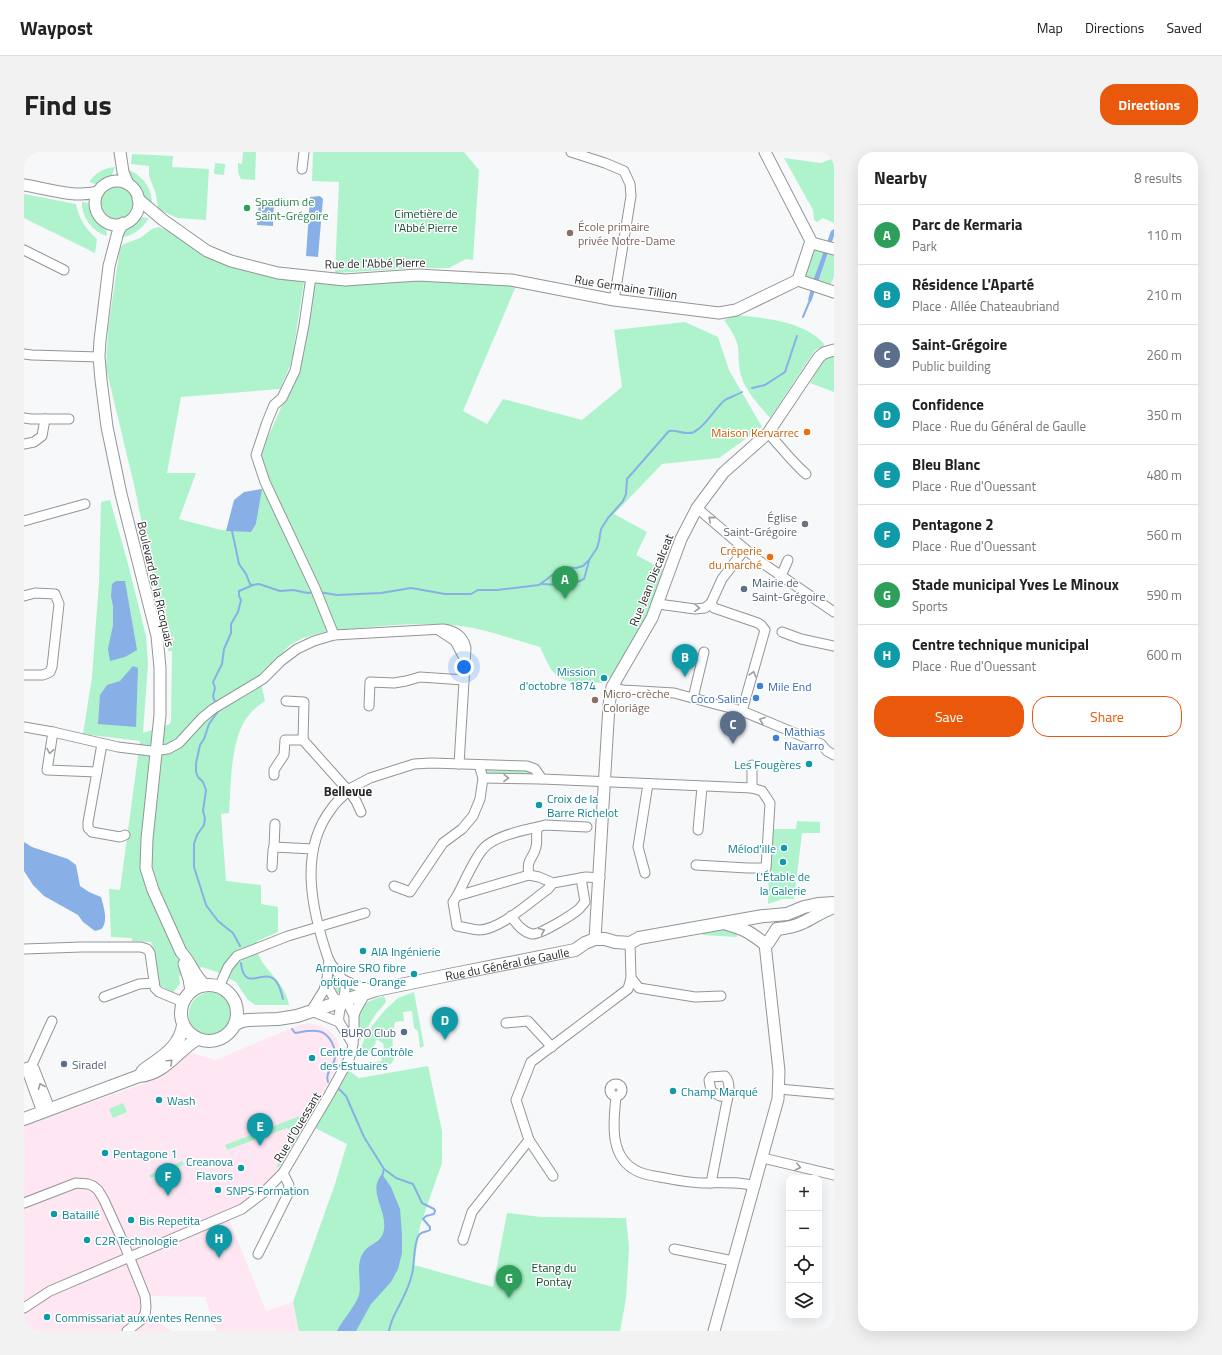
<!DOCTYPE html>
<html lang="en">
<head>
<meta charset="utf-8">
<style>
  body { margin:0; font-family:"Titillium Web",sans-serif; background:#f2f2f2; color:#222 }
  .controls { position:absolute; right:12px; bottom:12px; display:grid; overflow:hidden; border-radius:8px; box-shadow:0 4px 16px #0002 }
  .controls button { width:36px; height:36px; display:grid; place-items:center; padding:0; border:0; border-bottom:1px solid #e0e0e0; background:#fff; color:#222; font:20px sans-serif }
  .you { position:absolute; left:440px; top:515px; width:14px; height:14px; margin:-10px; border:3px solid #fff; border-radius:50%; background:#1a73e8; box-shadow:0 0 0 6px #1a73e833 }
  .badge { display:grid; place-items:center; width:26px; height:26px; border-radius:50%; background:#ea580c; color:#fff; font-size:13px; font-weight:700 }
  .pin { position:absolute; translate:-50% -33px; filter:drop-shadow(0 1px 2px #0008) }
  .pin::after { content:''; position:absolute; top:21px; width:14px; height:12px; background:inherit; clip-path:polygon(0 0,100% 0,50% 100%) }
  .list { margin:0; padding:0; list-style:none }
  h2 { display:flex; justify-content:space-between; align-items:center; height:52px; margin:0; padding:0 16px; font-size:17px }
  h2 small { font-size:13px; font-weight:400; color:#767676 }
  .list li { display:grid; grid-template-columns:26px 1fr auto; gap:12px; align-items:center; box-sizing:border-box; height:60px; padding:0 16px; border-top:1px solid #e0e0e0 }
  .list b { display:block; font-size:15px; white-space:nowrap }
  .list p { margin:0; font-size:13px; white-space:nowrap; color:#767676 }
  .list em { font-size:13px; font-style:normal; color:#767676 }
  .actions { display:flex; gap:8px; padding:12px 16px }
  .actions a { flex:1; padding:9px 0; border:1px solid #ea580c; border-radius:16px; text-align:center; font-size:14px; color:#ea580c }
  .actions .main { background:#ea580c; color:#fff }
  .icon { flex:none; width:22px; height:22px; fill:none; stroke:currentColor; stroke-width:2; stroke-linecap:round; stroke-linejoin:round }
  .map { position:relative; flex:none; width:810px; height:1179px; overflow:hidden; border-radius:16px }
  header { display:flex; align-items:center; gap:24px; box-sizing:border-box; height:56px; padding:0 20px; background:#fff; border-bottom:1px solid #e0e0e0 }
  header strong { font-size:19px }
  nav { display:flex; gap:22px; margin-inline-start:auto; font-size:14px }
  .intro { display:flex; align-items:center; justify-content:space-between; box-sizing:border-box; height:96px; padding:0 24px }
  h1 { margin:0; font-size:28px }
  .button { padding:10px 18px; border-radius:16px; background:#ea580c; color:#fff; font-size:14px; font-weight:700 }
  main { display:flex; gap:24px; padding:0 24px }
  aside { flex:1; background:#fff; border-radius:16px; box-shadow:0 4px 16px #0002 }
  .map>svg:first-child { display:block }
</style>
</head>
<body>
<header>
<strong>Waypost</strong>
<nav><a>Map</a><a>Directions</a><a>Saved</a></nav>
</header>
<div class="intro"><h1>Find us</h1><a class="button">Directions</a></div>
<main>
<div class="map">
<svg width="810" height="1179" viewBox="0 0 810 1179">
  <rect width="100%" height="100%" fill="#f7f8fa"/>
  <!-- industrial -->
  <polygon fill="#fee7f3" points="284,871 293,873 303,877 313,887 316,896 313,915 261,1012 237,1039 203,1063 242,1159 269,1150 275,1179 192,1179 181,1145 126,1144 125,1164 148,1179 0,1179 0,974 122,931 144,920 165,900 191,908 275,873"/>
  <!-- green -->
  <g fill="#aef3cc">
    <polygon points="219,0 232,0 231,28 217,27 214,21 214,11 218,12"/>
    <polygon points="289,0 440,0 455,18 449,108 442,107 425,116 391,116 311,121 315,30 288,29"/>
    <polygon points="800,0 810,0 810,71 799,66 793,70 790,68 789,58 760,6 797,11 810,6"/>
    <polygon points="108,2 149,4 148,15 185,17 182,68 153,66 134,57 132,42 125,24 125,14 107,12"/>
    <polygon points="191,11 201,12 200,23 190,22"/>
    <path d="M91 15 87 26 74 33 65 30C71 21 80 16 91 15Z"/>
    <path d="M102 17C119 23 129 36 128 55L118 45 114 38 106 29Z"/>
    <circle cx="93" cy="51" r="16"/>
    <path d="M0 42 52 52C55 67 62 77 73 87L71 101 0 66Z"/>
    <path d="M58 50C61 50 64 51 67 53 69 55 69 59 71 62 76 71 83 73 83 84 69 80 57 65 58 50Z"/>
    <path d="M117 65 125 66C117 78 109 84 95 86 101 77 106 69 117 65Z"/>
    <path d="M135 75C143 78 151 83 159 88 166 93 172 99 179 103 211 117 246 124 280 130L269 201 266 214 256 237 157 245 143 321H172L155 367 197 378 227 380 232 372 238 336H242L292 446 304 477 303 479 279 486 266 493 234 524 197 546V548L237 531 241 549C235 553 229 558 225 563 206 585 207 633 205 661L197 662 202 729 237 733V752L254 755V780L233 789C233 793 232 800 235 804 243 821 262 832 265 853H231L224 848 212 830 193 820 178 815 155 824 156 831 149 841 136 833 127 790 108 789V786L87 785 85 737 96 738 116 589 59 582 68 525 75 430 77 350 86 348 104 412 122 484 124 512 119 581 146 572 147 568 148 499H144L145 483 126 412 111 337 82 216 84 177 96 96 100 92 116 86 128 77Z"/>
    <polygon points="788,97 800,98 789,129 782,127 779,123"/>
    <polygon points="805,100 810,102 810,125 806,134 794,130"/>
    <path d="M388 126 449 130 492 134 439 259 463 272 479 247 558 268 598 235 590 178 661 170 694 185 705 218 738 275 695 306 638 312 590 362 623 380 612 403 640 418 625 464 586 526 583 523 580 524 577 529 578 531C562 530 541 533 530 521 524 514 520 503 516 495 487 487 457 475 427 473 389 470 351 475 314 478L305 464 238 318 240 312 238 310 239 307 237 301 263 242 289 139 292 131H319Z"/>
    <path d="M713 163C740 166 781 169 800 192V194L791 198 746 266C736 254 725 243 719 229 714 218 715 207 714 195 712 185 706 176 700 168Z"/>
    <polygon points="810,202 810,240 786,231 800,208"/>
    <polygon points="459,616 504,616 507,622 505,624 462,623"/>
    <polygon points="773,669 796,670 796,681 778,681 770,747 758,747 744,752 745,718 749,677 772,677"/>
    <polygon points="700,776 716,779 712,785 679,783 678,780"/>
    <polygon points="307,818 316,830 318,837 315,841 310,840 308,836"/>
    <path d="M186 840C216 844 211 885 184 882 157 880 159 843 186 840Z"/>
    <path d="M390 840 400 894 396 896 394 879 390 876 388 859 379 860 380 869 371 870C368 882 368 894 370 907L367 912 347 914 346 911 358 909 357 902 360 896 359 891 354 888 351 889 352 891 344 902 338 899 334 903 342 883 348 874 361 858 374 846Z"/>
    <path d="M360 844 362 850 351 863 336 889C332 860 330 853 360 844Z"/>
    <polygon points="404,914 418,979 418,1011 396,1074 390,1113 469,1135 483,1061 517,1065 602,1066 605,1095 602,1147 596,1179 275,1179 269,1150 311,1032 323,992 291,976 324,918 335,926"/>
    <polygon points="99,951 103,960 89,966 85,957"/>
    <polygon points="286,960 274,984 255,1015 252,1015 265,996 272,983 263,976 203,998 201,993"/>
    <polygon points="158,1009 160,1013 127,1026 125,1023"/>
  </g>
  <!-- water -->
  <g fill="#88b0e6">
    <polygon points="296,44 299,47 294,105 282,104 286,45"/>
    <polygon points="235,48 250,49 249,74 233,73"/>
    <polygon points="810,77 810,84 787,150 784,148 789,129 807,79"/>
    <polygon points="238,337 232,372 227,380 202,379 210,348 220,340"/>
    <polygon points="92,429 101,429 113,498 101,505 86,509 84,497 89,473 89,454 87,444 88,432"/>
    <polygon points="109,514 114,516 112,575 74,572 76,543 83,533 96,529"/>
    <path d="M0 690 8 695 44 707 52 713 56 734 65 740 77 745C79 752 84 767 79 775 78 778 73 778 71 779L59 770 54 763 20 744 9 733 0 719Z"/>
    <path d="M358 1022 367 1035 376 1057 378 1083V1101L374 1117 367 1130 347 1152 332 1179H313C319 1167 331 1155 335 1143 338 1129 331 1113 339 1101 346 1090 358 1092 360 1077 363 1058 343 1038 358 1022Z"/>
  </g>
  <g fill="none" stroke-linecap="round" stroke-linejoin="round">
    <!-- stream -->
    <g stroke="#88b0e6" stroke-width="2">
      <polyline points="779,165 786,148"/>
      <polyline points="728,236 741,233 761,220 773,184"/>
      <polyline points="208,379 214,407 215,412 222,422 226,432 228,433"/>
      <path d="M518 432C532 433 547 434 560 427L565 409"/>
      <path d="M295 440 313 443 357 441 387 436 421 442H447L454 438H473L515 433 539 415 552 416 559 414 565 408 573 396 575 389 577 377 584 366 599 349 602 342 603 327 645 279C653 277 662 284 670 280 683 273 690 257 701 248 706 245 713 243 718 240"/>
      <polyline points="191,550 189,544 191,536 189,530 198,512 200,497 207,481 207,472 214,460 217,448 215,444 215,439 229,433 235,432 256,439 269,438 284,441 290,440"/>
      <polyline points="195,558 185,572 180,587 176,593 172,611 172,620 174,625 179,630 182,638 179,659 181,666 180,673 173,683 170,692 170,715 182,753 194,769 209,781 216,794"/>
      <path d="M217 811C220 841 239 817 250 827 256 832 257 840 259 847"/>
      <path d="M268 877 271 881C278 880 286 878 293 879 306 880 314 898 310 910 307 917 301 923 304 930"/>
      <polyline points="315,937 322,944 340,985 360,1017 358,1025"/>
      <path d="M360 1017 372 1026 389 1032 398 1051 410 1057 411 1059 410 1062 402 1064 399 1067 406 1075V1078C403 1080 398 1079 395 1083 389 1091 391 1111 388 1122 386 1131 382 1140 378 1148 373 1159 367 1166 365 1179"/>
    </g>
    <!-- minor casing -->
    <g stroke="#939596" stroke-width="11">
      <g id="minor">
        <polyline points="547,0 581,11 600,19 606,32 607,44 590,148"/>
        <polyline points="278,17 280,0"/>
        <polyline points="0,98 40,118"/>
        <polyline points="287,125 280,173 271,219 258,246 250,253 243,270 232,303 241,330 291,436 310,483"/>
        <polyline points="0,202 8,203 75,205"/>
        <polyline points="0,266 7,267 45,267"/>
        <path d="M744 281C757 295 768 310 782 322"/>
        <polyline points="0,292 10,290 18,284 21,267"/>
        <polyline points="673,356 734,408 810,460"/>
        <polyline points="0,369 61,352"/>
        <polyline points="757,424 764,408"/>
        <polyline points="0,444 11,441 31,442 35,452 28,515 26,520 19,523 0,523"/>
        <polyline points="687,451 690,456 734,471 737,473 741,478 718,559"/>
        <polyline points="634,452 671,457 681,456 687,451 698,427 721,397"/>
        <polyline points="416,479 431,489 440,506"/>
        <polyline points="758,480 777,487 810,494"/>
        <polyline points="588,535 599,538 650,541 691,552 718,559 797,592 803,599 810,603"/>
        <polyline points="669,546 680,500"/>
        <polyline points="262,549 280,550 279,588"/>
        <polyline points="345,554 346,530 370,531 382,529 396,525 440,528"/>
        <path d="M0 575 29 580 94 595 127 599 144 597 155 591 178 566 189 557 239 527 257 509 273 497 290 489 310 483 419 477C431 479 439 483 442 496L435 612"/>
        <polyline points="29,580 23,618 73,620 64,670 64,676 68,680 96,685 101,683"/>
        <polyline points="455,613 459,626 518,627 728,636 738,639 746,651 742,716 723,716 672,713"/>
        <polyline points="73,620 78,592"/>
        <polyline points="250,623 250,618 260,603 261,588 279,588 321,635"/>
        <polyline points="327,636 346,626 390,612 407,611 503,614 511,617 518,627"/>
        <polyline points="728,636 728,613"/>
        <polyline points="327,642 332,649 337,660"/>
        <polyline points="674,678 678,635"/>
        <polyline points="250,695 251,672"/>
        <polyline points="248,715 249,698 250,695 289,697"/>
        <polyline points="621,721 614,695 624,632"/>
        <path d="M505 723C502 706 509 708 512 695 514 688 511 682 514 675L521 673 563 675"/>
        <path d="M529 731 524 737C507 749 476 778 455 778 450 778 440 775 433 774L429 750 433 744 505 723 515 725 529 731 562 725 576 726"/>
        <polyline points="370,734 386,740 419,691 438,677 449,664 456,647 459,626"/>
        <path d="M433 744C440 731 450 707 459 697 469 685 499 678 514 675"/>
        <path d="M487 764C492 771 498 780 508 782 516 783 548 763 555 757 557 755 559 752 561 750L557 726"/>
        <polyline points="0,797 58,795 117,795 123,797 126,801 131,836 135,840 159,850"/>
        <polyline points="305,808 303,827 305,837 310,846 324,852 330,863"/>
        <polyline points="607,826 615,836 671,845 697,844"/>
        <polyline points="303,827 300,838 287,859 315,870 329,892"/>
        <polyline points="318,827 330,833 351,838"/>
        <polyline points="195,835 204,815 213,804 264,784 341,761"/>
        <polyline points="80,845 115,832 130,831"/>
        <path d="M315 870C313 858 322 847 321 835 319 823 308 817 304 806 288 759 274 699 308 656 311 651 316 647 320 643"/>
        <polyline points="482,871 504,869 528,895"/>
        <polyline points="1,916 5,915 8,913 28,869"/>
        <circle cx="592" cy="938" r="6"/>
        <polyline points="755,937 810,942"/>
        <path d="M592 945C589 972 585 1007 615 1020 622 1023 629 1024 636 1025 651 1028 664 1031 679 1031 696 1031 715 1029 731 1034"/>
        <polyline points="18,960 3,919 5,915 10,916 26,957"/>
        <polyline points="505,988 529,1024"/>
        <polyline points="739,1006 810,1023"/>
        <path d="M687 1031 702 954C704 944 708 932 701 924L687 925 685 928 687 939 696 944 704 945"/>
        <polyline points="0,1051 52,1031 64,1032 69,1034 74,1038 80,1048 100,1092 121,1144 122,1155 121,1162 117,1168 103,1179"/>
        <polyline points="439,1088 448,1060 505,988 492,948 507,910 604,837 607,826 606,791"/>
        <polyline points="650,1097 709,1109"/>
        <polyline points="234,1102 264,1042 265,1033 259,1021"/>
        <polyline points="0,1156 26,1139 218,1057 239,1041 259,1021 305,943 325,907 328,898 330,883 330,863 332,858 341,842"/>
      </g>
    </g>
    <!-- tertiary casing -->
    <g stroke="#939596" stroke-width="13">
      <g id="tertiary">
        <polyline points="96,0 99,20 104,32"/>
        <polyline points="741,0 788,91"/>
        <circle cx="93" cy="51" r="22"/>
        <path d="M0 33C24 37 50 46 74 40"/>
        <polyline points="114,47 139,68 183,99 207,109 254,121 321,128 394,123 487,128 590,148 695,161 712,158 774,128"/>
        <path d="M99 71 94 80 85 114 76 188 75 205 77 228 83 275 97 342 133 484 136 516V563L123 687 122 716 129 738 157 800C167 810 170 824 181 833"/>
        <polyline points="788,91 810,97"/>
        <polyline points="774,128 786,92 788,91"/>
        <polyline points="774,128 810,140"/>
        <polyline points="571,787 585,553 588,535 628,466 657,387 673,356 699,321 744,281 795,205 800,201 810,198"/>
        <polyline points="160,812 165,827 167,839"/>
        <polyline points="690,1179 754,947 755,919 741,792"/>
      </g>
    </g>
    <!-- secondary casing -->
    <g stroke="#939596" stroke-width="14">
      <g id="secondary">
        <polyline points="741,764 763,762 780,755 794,752 810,751"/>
        <path d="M703 772C721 777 727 781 741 792L744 791 753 777"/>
        <path d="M753 777C762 776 770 775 778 771 789 766 798 759 810 755"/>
        <circle cx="185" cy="861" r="28"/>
        <path id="s1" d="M212 872 218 869 224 868 254 867 273 864 352 838 425 823 551 798 561 791 571 787H581L591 790 606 791 615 786 739 764"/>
        <path d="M118 920C121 916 126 914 131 910 144 901 157 890 159 873"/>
        <path d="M0 967 115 924C141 922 153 899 173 887"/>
      </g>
    </g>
    <!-- minor -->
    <use href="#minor" stroke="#fff" stroke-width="9"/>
    <!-- tertiary -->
    <use href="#tertiary" stroke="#fff" stroke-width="11"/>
    <!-- secondary -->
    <use href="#secondary" stroke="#fff" stroke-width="12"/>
  </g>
  <!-- one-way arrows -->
  <defs><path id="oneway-chevron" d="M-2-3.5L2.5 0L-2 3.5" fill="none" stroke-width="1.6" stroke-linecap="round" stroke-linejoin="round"/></defs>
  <g stroke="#9d9d9e">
    <use href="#oneway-chevron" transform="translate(687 367) rotate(-139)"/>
    <use href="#oneway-chevron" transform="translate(673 456) rotate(1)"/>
    <use href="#oneway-chevron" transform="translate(729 522) rotate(-74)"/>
    <use href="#oneway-chevron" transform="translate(738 568) rotate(-160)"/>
    <use href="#oneway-chevron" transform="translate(26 599) rotate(99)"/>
    <use href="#oneway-chevron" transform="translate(482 626) rotate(1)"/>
    <use href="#oneway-chevron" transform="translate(518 779) rotate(-23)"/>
    <use href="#oneway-chevron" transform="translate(146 910) rotate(-43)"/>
    <use href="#oneway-chevron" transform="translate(17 934) rotate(-112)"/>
    <use href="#oneway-chevron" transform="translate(774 1015) rotate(13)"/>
  </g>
  <!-- markers -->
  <circle fill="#2e9e5b" stroke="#fff" stroke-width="1.5" cx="223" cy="56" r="4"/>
  <g fill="#8d6e63" stroke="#fff" stroke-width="1.5">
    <circle cx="546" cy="81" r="4"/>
    <circle cx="571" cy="548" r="4"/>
  </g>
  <g fill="#e8710a" stroke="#fff" stroke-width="1.5">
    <circle cx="783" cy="280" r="4"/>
    <circle cx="746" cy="405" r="4"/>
  </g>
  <circle fill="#6b7280" stroke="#fff" stroke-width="1.5" cx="781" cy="372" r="4"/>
  <g fill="#5c6f8a" stroke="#fff" stroke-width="1.5">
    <circle cx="720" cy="437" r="4"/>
    <circle cx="380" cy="880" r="4"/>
    <circle cx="40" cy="912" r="4"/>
  </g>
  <g fill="#0f9aa8" stroke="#fff" stroke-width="1.5">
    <circle cx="580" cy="526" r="4"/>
    <circle cx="785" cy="612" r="4"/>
    <circle cx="515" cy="653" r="4"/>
    <circle cx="760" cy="696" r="4"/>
    <circle cx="759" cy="710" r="4"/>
    <circle cx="339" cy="799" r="4"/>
    <circle cx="390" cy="822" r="4"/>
    <circle cx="288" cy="906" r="4"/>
    <circle cx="649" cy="939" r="4"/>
    <circle cx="135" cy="948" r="4"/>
    <circle cx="81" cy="1001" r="4"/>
    <circle cx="217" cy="1016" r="4"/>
    <circle cx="194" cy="1038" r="4"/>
    <circle cx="30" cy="1062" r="4"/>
    <circle cx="107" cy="1068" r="4"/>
    <circle cx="63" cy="1088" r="4"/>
    <circle cx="23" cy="1165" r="4"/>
  </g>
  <g fill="#3f7fe0" stroke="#fff" stroke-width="1.5">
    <circle cx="736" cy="534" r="4"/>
    <circle cx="732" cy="546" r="4"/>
    <circle cx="752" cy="586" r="4"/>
  </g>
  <g text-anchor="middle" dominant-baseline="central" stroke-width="3" stroke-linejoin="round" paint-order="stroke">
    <!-- leisure labels -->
    <g font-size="12" fill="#27864d" stroke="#fff" text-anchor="start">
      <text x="231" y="49">Spadium de<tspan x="231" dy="14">Saint-Grégoire</tspan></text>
    </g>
    <!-- park labels -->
    <g font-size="12" fill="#12482f" stroke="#fff">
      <text x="402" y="61">Cimetière de<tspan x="402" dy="14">l'Abbé Pierre</tspan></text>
      <text x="530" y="1115">Etang du<tspan x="530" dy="14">Pontay</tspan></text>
    </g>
    <!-- education labels -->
    <g font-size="12" fill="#785e54" stroke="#fff" text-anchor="start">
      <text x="554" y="74">École primaire<tspan x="554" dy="14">privée Notre-Dame</tspan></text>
      <text x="579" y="541">Micro-crèche<tspan x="579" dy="14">Coloriâge</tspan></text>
    </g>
    <!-- street labels -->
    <g font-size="12" fill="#262627" stroke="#fff">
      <text transform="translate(351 111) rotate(-1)">Rue de l'Abbé Pierre</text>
      <text transform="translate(602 135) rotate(9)">Rue Germaine Tillion</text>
      <text transform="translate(627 428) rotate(-68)">Rue Jean Discalceat</text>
      <text transform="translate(132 432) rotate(77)">Boulevard de la Ricoquais</text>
      <text stroke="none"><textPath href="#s1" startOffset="279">Rue du Général de Gaulle</textPath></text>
      <text transform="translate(273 975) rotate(-59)">Rue d'Ouessant</text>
    </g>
    <!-- food labels -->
    <g font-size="12" fill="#c56008" stroke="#fff" text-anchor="end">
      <text x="775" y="280">Maison Kervarrec</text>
      <text x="738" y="398">Crêperie<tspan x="738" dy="14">du marché</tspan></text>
    </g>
    <!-- worship labels -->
    <g font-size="12" fill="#5b616d" stroke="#fff" text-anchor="end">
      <text x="773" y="365">Église<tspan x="773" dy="14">Saint-Grégoire</tspan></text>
    </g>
    <!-- service labels -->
    <g font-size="12" fill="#4e5e75" stroke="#fff" text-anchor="start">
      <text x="728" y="430">Mairie de<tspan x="728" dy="14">Saint-Grégoire</tspan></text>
      <text x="372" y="880" text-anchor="end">BURO Club</text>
      <text x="48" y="912">Siradel</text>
    </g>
    <!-- culture labels -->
    <g font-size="12" fill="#0d838f" stroke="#fff" text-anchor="start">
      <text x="572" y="519" text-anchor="end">Mission<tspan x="572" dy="14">d'octobre 1874</tspan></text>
      <text x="777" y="612" text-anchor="end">Les Fougères</text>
      <text x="523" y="646">Croix de la<tspan x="523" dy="14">Barre Richelot</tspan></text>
      <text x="752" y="696" text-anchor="end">Mélod'ille</text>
      <text x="759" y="724" text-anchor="middle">L'Étable de<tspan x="759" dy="14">la Galerie</tspan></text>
      <text x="347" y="799">AIA Ingénierie</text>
      <text x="382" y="815" text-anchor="end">Armoire SRO fibre<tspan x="382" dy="14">optique - Orange</tspan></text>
      <text x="296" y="899">Centre de Contrôle<tspan x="296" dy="14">des Estuaires</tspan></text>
      <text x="657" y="939">Champ Marqué</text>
      <text x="143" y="948">Wash</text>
      <text x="89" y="1001">Pentagone 1</text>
      <text x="209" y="1009" text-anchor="end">Creanova<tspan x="209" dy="14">Flavors</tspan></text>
      <text x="202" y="1038">SNPS Formation</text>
      <text x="38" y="1062">Bataillé</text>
      <text x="115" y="1068">Bis Repetita</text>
      <text x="71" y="1088">C2R Technologie</text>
      <text x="31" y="1165">Commissariat aux ventes Rennes</text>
    </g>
    <!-- shop labels -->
    <g font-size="12" fill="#366cbe" stroke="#fff" text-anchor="start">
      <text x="744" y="534">Mile End</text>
      <text x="724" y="546" text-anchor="end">Coco Saline</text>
      <text x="760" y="579">Mathias<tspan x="760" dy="14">Navarro</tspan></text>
    </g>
    <!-- neighbourhood labels -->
    <g font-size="13" font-weight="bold" fill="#262627" stroke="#fff">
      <text x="324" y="639">Bellevue</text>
    </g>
  </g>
</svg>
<div class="controls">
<button>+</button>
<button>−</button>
<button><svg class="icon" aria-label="locate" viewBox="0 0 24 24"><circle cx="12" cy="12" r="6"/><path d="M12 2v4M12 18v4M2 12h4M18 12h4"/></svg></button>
<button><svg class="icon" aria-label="layers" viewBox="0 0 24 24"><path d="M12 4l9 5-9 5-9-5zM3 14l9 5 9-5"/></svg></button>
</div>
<div class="you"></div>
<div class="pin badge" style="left:541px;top:447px;background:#2e9e5b">A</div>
<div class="pin badge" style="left:661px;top:525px;background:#0f9aa8">B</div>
<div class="pin badge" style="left:709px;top:592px;background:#5c6f8a">C</div>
<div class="pin badge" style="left:421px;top:888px;background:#0f9aa8">D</div>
<div class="pin badge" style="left:236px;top:994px;background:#0f9aa8">E</div>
<div class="pin badge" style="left:144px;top:1044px;background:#0f9aa8">F</div>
<div class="pin badge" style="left:485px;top:1146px;background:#2e9e5b">G</div>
<div class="pin badge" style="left:195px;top:1106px;background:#0f9aa8">H</div>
</div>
<aside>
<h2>Nearby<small>8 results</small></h2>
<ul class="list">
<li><span class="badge" style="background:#2e9e5b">A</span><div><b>Parc de Kermaria</b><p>Park</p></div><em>110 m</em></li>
<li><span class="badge" style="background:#0f9aa8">B</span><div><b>Résidence L'Aparté</b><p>Place · Allée Chateaubriand</p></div><em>210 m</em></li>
<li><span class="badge" style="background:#5c6f8a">C</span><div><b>Saint-Grégoire</b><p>Public building</p></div><em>260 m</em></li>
<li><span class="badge" style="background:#0f9aa8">D</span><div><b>Confidence</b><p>Place · Rue du Général de Gaulle</p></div><em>350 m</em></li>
<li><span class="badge" style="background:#0f9aa8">E</span><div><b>Bleu Blanc</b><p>Place · Rue d'Ouessant</p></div><em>480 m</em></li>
<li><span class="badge" style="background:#0f9aa8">F</span><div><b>Pentagone 2</b><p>Place · Rue d'Ouessant</p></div><em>560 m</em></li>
<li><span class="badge" style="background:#2e9e5b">G</span><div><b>Stade municipal Yves Le Minoux</b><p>Sports</p></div><em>590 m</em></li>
<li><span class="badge" style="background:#0f9aa8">H</span><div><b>Centre technique municipal</b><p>Place · Rue d'Ouessant</p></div><em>600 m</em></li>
</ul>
<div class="actions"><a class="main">Save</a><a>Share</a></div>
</aside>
</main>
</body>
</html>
